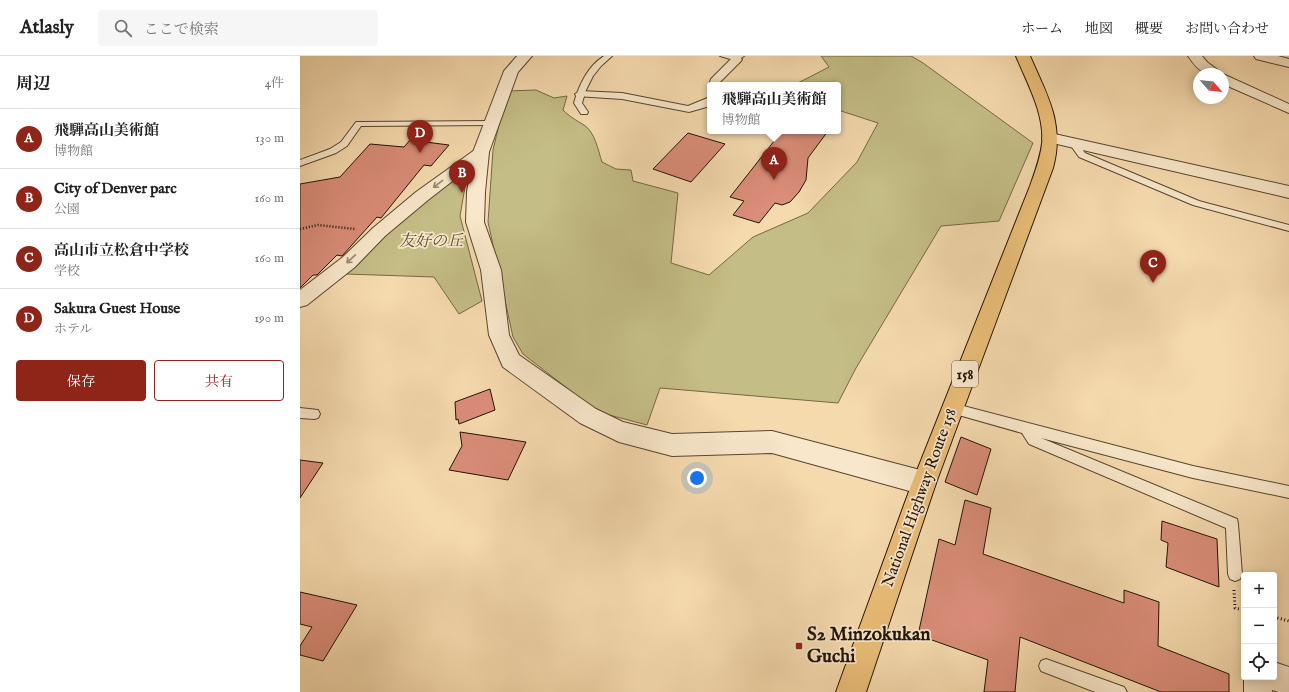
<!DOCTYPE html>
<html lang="ja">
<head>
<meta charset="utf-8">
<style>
  body { margin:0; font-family:"IM FELL English","Noto Serif JP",serif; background:#f6f6f6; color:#222 }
  .controls { position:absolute; right:12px; bottom:12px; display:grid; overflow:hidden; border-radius:4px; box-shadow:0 2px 10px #0003 }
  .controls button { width:36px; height:36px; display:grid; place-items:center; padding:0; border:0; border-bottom:1px solid #e0e0e0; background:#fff; color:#222; font:20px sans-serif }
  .compass { position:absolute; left:893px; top:12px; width:36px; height:36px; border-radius:50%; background:#fff; box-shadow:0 2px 10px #0003; rotate:118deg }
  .you { position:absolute; left:397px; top:422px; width:14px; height:14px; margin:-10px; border:3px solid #fff; border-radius:50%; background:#1a73e8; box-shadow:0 0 0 6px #1a73e833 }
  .badge { display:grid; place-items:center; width:26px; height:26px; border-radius:50%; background:#8f2418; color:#fff; font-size:13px; font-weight:700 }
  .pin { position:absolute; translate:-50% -33px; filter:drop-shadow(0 1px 2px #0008) }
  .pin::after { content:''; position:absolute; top:21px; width:14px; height:12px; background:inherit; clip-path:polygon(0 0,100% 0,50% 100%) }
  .popup { position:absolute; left:407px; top:26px; width:134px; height:52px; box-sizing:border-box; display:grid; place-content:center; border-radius:4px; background:#fff; filter:drop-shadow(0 1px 3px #0005); font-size:13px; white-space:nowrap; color:#767676 }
  .popup b { font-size:15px; color:#222 }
  .popup::after { content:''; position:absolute; left:50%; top:100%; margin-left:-8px; border:8px solid transparent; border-top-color:#fff }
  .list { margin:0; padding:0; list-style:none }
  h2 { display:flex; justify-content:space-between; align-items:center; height:52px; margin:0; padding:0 16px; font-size:17px }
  h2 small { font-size:13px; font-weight:400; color:#767676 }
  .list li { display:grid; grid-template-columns:26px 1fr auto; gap:12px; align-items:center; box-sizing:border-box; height:60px; padding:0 16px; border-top:1px solid #e0e0e0 }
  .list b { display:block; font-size:15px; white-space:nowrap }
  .list p { margin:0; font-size:13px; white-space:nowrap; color:#767676 }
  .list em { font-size:13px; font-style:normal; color:#767676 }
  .actions { display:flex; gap:8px; padding:12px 16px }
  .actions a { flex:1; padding:9px 0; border:1px solid #8f2418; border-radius:4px; text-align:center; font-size:14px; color:#8f2418 }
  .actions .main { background:#8f2418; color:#fff }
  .icon { flex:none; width:22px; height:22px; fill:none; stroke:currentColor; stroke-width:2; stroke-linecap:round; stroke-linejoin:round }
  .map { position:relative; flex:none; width:989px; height:636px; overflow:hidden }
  header { display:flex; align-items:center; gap:24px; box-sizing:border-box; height:56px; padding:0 20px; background:#fff; border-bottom:1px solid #e0e0e0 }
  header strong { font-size:19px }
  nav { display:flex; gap:22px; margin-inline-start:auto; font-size:14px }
  .search { width:280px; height:36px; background:#f6f6f6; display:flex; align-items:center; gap:10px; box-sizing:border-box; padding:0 14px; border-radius:4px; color:#767676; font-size:15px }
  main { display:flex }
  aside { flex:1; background:#fff }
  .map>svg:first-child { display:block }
</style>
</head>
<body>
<header>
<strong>Atlasly</strong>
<div class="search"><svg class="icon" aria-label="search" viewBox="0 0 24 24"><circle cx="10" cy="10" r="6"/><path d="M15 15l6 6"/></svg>ここで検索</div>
<nav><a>ホーム</a><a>地図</a><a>概要</a><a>お問い合わせ</a></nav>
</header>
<main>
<aside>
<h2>周辺<small>4件</small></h2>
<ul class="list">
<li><span class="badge">A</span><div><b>飛騨高山美術館</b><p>博物館</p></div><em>130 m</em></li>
<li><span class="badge">B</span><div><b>City of Denver parc</b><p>公園</p></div><em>160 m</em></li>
<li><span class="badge">C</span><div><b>高山市立松倉中学校</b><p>学校</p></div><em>160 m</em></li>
<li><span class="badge">D</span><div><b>Sakura Guest House</b><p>ホテル</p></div><em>190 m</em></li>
</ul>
<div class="actions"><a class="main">保存</a><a>共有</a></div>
</aside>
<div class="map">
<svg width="989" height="636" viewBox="0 0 989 636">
  <rect width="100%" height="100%" fill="#f5daae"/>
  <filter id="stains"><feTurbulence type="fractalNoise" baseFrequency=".005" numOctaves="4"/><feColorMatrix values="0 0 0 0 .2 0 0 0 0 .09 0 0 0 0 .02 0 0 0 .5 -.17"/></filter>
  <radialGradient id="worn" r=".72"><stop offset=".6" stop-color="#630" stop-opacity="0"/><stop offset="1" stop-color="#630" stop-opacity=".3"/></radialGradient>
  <!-- green -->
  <g fill="#c4bd85" stroke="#746845">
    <path d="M521 0H611L623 7 733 87 699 165 641 170 556 312 538 347 360 332 347 369 298 356 223 298 213 281 188 166 193 94 207 35 236 34 254 42 267 40 263 54C270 61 276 64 284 69 295 76 298 94 302 106L316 113 331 114 333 125 378 137 371 207 409 219 453 181 508 157 557 106 578 67 538 54V29H494L529 11Z"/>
    <polygon points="155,121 166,125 160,160 182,245 159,258 134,221 46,218 90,173"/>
  </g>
  <!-- building -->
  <g fill="#da8d79" stroke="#231305">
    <polygon points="482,75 528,75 508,102 506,124 499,136 490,146 482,149 475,147 459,167 433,159 444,145 430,141"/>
    <polygon points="388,77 425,88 391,126 353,113"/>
    <polygon points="110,84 149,89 131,110 124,109 81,162 77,161 42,200 37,199 17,219 13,219 0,232 0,128 40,121 70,88 104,91"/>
    <polygon points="190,333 195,354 159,368 158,363 156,364 155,346"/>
    <polygon points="160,376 226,386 208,424 149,414 162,390"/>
    <polygon points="661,381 691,393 677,439 645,426"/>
    <polygon points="0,404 23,407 0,442"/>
    <polygon points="665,444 691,452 683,498 824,547 824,534 859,546 858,590 929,618 929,636 861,636 720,581 715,636 684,636 688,604 618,579 639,483 655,489"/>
    <polygon points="862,465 917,483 919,531 866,511 868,487 861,484"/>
    <polygon points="0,536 57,549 23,605 0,599 0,590 12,571 0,568"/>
  </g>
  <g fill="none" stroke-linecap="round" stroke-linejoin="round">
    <!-- service casing -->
    <g stroke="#58452f" stroke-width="2">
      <g id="service">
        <path d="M304 0H312L301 10 293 20 286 34 282 47 288 56 287 58H281L274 47C279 29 288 10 304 0Z"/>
        <polygon points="420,0 444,0 437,5"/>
        <polygon points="192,65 195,65 195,69 61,70 47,90 36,97 0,110 0,104 30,93 41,86 56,66 59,66"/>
        <polygon points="770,85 776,85 785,97 899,145 989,169 989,175 893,149 779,101 769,87"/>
        <polygon points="652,347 893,410 989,430 989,442 893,422 741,382 937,463 938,468 942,518 940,523 935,525 930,523 928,518 926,472 729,388 722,377 648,356 646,352 648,348"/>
        <polygon points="0,352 18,354 20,358 18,362 14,363 0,362"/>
        <polygon points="746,603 824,631 827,636 795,636 741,615 739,610 741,605"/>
      </g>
    </g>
    <!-- pedestrian casing -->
    <g stroke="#58452f" stroke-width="2">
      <g id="pedestrian">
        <polygon points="437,0 442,3 441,5 420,26 419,29 410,29 410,31 409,29 411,23 433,1"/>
        <polygon points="280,35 322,37 388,50 410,41 410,50 389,56 322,43 276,40 275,38"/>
      </g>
    </g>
    <!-- minor casing -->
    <g stroke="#58452f" stroke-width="2">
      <g id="minor">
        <path d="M888 0H902L907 6 923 18 989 48V57L923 28V18C903 18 900 17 888 0Z"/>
        <polygon points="181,91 186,93 189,96 186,99 128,144 85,180 55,211 7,249 0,251 0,234 43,201 73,172 116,136 176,93"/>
        <polygon points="974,606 989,611 989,636 979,636 972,634 972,636 944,636 944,620 974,621"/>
      </g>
    </g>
    <!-- tertiary casing -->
    <g stroke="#58452f" stroke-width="2">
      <g id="tertiary">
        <polygon points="217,0 232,0 218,16 189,96 185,136 184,166 201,214 209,279 219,299 296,353 323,366 372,378 472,375 624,415 633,419 636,427 633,435 624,439 472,397 372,400 319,386 280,367 203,311 189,279 181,214 166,166 167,136 173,96 204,15"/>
        <polygon points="954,0 978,0 989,3 989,11 956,3"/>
        <polygon points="750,77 989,130 989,142 744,85 742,82 744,79"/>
      </g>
    </g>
    <!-- trunk casing -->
    <g stroke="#231305" stroke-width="2">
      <path id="trunk" d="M716 0H730C747 39 765 68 753 112L636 427 566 636H536L612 427 730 130C735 116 740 103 742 88 745 58 727 27 716 0Z"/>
    </g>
    <!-- path-far1 -->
    <polyline stroke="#231305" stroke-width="2.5" stroke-dasharray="1 2" stroke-linecap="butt" points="0,173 18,169 55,173"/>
    <!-- path -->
    <g stroke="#231305" stroke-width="3" stroke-dasharray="1 2.5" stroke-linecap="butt">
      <polyline points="934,534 935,552 944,554"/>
      <polyline points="974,561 989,565"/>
    </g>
    <!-- service -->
    <use href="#service" fill="#f8e7ca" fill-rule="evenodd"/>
    <!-- pedestrian -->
    <use href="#pedestrian" fill="#f8e7ca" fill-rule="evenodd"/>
    <!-- minor -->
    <use href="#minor" fill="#f8e7ca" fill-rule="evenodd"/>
    <!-- tertiary -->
    <use href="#tertiary" fill="#f8e7ca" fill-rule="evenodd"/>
    <!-- trunk -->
    <use href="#trunk" fill="#eabd77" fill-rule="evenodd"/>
  </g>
  <!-- one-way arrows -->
  <defs><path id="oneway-shaft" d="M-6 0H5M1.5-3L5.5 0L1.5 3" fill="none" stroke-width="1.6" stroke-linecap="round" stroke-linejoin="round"/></defs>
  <g stroke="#988871">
    <use href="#oneway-shaft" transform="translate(138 128) rotate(143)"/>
    <use href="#oneway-shaft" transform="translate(51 203) rotate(137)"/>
  </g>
  <!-- markers -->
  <rect fill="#8f2418" stroke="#f8e7ca" stroke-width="1.5" x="495" y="586" width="8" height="8" rx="2"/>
  <g text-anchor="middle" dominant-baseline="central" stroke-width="3.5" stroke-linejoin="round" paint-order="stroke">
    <!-- shield labels -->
    <rect fill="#f8e7ca" stroke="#635340" stroke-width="1" x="652" y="305" width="26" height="26" rx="3"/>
    <g font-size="15" font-weight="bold" fill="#231305">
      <text x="665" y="318">158</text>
    </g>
    <!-- park labels -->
    <g font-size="16" font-style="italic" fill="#5b4e32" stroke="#f8e7ca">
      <text x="131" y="186">友好の丘</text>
    </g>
    <!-- street labels -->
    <g font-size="16" fill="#231305" stroke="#f8e7ca">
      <text transform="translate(620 442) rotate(-70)">National Highway Route 158</text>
    </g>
    <!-- near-poi labels -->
    <g font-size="19" font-weight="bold" fill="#231305" stroke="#f8e7ca" text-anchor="start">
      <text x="507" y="579">S2 Minzokukan<tspan x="507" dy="22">Guchi</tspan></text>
    </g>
  </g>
  <rect width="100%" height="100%" filter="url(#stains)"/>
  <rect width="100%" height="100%" fill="url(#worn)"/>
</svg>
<div class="controls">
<button>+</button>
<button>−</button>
<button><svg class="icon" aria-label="locate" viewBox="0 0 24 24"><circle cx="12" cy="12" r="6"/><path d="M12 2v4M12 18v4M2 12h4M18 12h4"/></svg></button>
</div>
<svg class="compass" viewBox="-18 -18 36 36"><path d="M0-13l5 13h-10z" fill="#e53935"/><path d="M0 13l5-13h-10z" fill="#767676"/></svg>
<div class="you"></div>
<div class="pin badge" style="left:474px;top:124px">A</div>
<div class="popup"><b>飛騨高山美術館</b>博物館</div>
<div class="pin badge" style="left:162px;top:137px">B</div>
<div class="pin badge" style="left:853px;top:227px">C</div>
<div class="pin badge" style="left:120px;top:97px">D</div>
</div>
</main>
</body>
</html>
